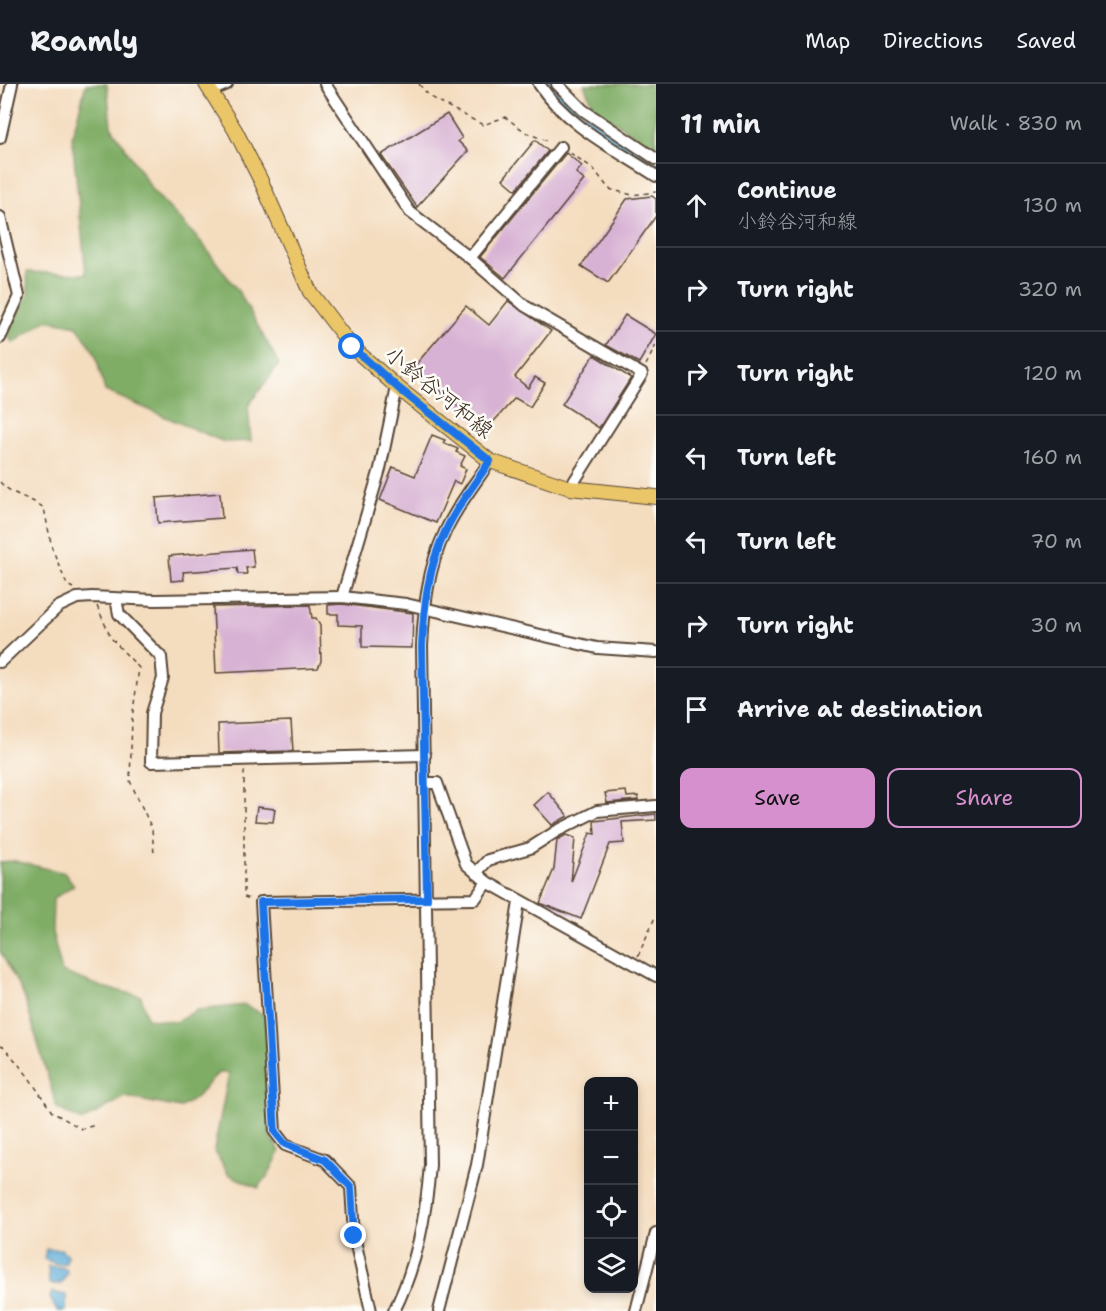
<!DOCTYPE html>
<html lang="en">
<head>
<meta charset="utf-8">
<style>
  body { margin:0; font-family:"Shantell Sans","Klee One",sans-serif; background:#20242c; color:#f1f3f6 }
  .controls { position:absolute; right:18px; bottom:18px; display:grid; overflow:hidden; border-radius:12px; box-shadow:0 3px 9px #0003 }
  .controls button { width:54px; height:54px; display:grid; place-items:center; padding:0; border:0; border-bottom:2px solid #363941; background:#171b24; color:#f1f3f6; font:30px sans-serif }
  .stop { position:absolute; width:18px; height:18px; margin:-14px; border:4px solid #1a73e8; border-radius:50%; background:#fff }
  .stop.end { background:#1a73e8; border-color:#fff; box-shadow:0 2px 6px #0008 }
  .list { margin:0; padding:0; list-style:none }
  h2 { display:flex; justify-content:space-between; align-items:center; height:78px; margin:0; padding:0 24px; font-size:26px }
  h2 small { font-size:20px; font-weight:400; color:#9ea1a6 }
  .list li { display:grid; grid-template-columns:39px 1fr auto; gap:18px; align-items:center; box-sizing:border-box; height:84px; padding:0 24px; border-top:2px solid #363941 }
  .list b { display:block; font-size:22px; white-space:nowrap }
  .list p { margin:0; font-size:20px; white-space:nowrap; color:#9ea1a6 }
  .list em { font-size:20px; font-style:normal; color:#9ea1a6 }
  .actions { display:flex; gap:12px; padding:18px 24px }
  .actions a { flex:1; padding:14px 0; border:2px solid #d690ce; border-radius:12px; text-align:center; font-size:21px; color:#d690ce }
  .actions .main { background:#d690ce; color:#111 }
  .icon { flex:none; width:33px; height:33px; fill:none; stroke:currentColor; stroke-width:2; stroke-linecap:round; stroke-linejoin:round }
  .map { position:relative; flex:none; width:656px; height:1227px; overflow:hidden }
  header { display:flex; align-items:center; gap:36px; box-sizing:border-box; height:84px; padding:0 30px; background:#171b24; border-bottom:2px solid #363941 }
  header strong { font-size:28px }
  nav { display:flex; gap:33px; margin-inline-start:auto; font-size:21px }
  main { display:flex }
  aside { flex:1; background:#171b24 }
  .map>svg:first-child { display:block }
</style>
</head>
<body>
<header>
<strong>Roamly</strong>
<nav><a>Map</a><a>Directions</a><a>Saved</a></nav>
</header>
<main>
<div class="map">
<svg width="656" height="1227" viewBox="0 0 656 1227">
  <rect width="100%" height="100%" fill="#fdfcf7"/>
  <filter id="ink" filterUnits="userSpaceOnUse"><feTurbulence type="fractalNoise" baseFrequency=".0167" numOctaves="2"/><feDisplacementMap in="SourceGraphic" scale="12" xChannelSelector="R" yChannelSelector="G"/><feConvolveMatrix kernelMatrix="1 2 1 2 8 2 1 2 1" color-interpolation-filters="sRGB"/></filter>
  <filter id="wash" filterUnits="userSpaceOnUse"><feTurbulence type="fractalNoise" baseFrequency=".008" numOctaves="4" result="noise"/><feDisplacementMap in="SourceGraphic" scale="24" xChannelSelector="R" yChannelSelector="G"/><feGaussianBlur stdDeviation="1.35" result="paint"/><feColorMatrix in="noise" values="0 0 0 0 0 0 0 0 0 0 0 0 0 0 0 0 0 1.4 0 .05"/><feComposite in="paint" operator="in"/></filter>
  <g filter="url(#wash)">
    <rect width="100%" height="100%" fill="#f4dcbe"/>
    <!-- forest -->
    <g fill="#80ad66" stroke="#5e6c42" stroke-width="1.5">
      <polygon points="86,0 107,0 111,42 153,107 202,159 240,210 279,280 248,322 251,357 224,358 105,307 95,269 77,242 47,236 13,259 7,251 28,210 27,188 86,190 72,53"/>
      <polygon points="584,0 656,0 656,66 593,23"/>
      <polygon points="15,777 65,789 74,801 53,815 52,848 62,888 102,903 141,912 147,935 176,938 197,926 245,921 266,932 270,1051 280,1067 269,1090 258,1104 228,1090 214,1066 229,989 218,989 197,1013 180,1024 125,1013 82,1037 57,1024 24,912 0,867 0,778"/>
    </g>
    <!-- water -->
    <g fill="#5dacd7" stroke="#4c6b7a" stroke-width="1.5">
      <polygon points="46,1165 61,1165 67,1171 66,1179 57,1180 44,1175"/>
      <polygon points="48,1182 66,1184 67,1190 61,1200 49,1200"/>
      <polygon points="52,1208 66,1211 66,1227 57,1227 50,1214"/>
    </g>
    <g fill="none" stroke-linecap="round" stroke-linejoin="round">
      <!-- canal -->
      <polyline stroke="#5dacd7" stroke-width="10" points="550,0 580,32 656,83"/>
    </g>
    <g id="blocks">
      <!-- building -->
      <g fill="#d8b2d4">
        <polygon points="447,30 462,54 458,57 468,67 417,123 381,71"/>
        <polygon points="535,56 548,67 516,106 503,95"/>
        <polygon points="566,69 582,82 576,89 584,96 505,194 480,173"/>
        <polygon points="652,112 656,115 656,132 608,199 581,182 627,115"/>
        <polygon points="508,217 551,247 515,293 528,304 535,293 545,299 530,323 515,314 486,346 429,297 427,300 411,286 466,222 489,241"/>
        <polygon points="625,231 656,250 639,279 606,261"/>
        <polygon points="594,271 631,294 599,344 562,320"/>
        <polygon points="432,351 445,356 443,359 458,365 456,368 465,372 460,382 466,385 460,400 454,397 436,439 380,416 393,383 415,392"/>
        <polygon points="220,409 222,434 158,439 156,414"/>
        <polygon points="252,465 254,483 246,484 247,490 238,490 237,484 183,488 184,496 171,497 169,472"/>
        <polygon points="342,520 413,529 412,564 362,563 362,542 338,541 338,530 328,530 328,521"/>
        <polygon points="310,521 312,534 316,534 320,542 321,577 318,584 216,589 213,523"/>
        <polygon points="291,637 293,667 219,669 218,640"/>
        <polygon points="626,707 627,713 638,712 638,716 607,719 605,709"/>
        <polygon points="548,708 568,732 552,741 534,721"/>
        <polygon points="257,723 275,725 273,738 255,737"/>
        <polygon points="656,730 656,736 622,738 624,759 610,760 581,835 540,819 554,785 557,756 566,751 575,754 571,798 590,749 595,750 594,737"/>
      </g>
    </g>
  </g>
  <g filter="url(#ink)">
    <use href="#blocks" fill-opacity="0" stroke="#574536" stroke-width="1.5"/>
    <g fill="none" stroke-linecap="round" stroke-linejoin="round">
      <!-- minor casing -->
      <g stroke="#574536" stroke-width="14">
        <g id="minor">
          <polyline points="325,0 410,128 470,174 525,222 642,290 570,404"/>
          <path d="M539 0C567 42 615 65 656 92"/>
          <polyline points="557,0 583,26 656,75"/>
          <polyline points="211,7 227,0"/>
          <polyline points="0,54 12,0"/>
          <polyline points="0,133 19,212 0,254"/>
          <polyline points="470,174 561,63"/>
          <polyline points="342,513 380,385 397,303"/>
          <polyline points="116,515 119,530 161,573 163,594 152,629 151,678 425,671"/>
          <polyline points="0,578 58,523 77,514 92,513 155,516 342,513 406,520 597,564 656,568"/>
          <polyline points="425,699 437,699 466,780 487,798 656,892"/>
          <polyline points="476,789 488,776 530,764 557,747 597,727 656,722"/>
          <polyline points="371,1227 354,1152 351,1103 325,1076 285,1061 275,1048 261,818 475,815 487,798"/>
          <path d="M394 1227C417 1181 426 1132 430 1081L422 562C424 522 428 484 445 448 456 423 475 400 490 377"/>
          <polyline points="439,1227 477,1081 519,818"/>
          <polyline points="636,1227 656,1149"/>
        </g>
      </g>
      <!-- major casing -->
      <g stroke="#574536" stroke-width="16">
        <polyline id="major" points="206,0 235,46 261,97 310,208 352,263 397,303 490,377 570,404 656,413"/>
      </g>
      <!-- path -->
      <g stroke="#574536" stroke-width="1.5" stroke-dasharray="4.5 4.5" stroke-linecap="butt">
        <polyline points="419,0 430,13 483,41 505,33 527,49 550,58"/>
        <polyline points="570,69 593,84 609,105 632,111 656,108"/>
        <polyline points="646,281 656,261"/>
        <path d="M0 398C11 411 29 413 44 424L52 464 67 501 73 504"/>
        <polyline points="97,522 111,554 139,584 132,635 130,697 152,745 154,770"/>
        <polyline points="244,687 244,813 251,815"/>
        <polyline points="638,872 656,831"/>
        <polyline points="0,962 5,964 28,992 52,1028 82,1045 95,1041"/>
      </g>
      <!-- minor -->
      <use href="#minor" stroke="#fff" stroke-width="10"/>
      <!-- major -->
      <use href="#major" stroke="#eac669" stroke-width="14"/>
    </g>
  </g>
  <g fill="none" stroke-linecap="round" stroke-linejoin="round" filter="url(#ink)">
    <!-- route -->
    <path stroke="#1a73e8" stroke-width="8" d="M352 263 397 303 490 377C475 400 456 423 445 448 428 484 424 522 422 562L427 815 261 818 275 1048 285 1060 325 1076 351 1103 354 1152"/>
  </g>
  <g text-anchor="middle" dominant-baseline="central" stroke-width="5" stroke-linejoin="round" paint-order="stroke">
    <!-- street labels -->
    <g font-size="22" fill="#3b2a1e" stroke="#fdfcf7">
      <text transform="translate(439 308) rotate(39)">小鈴谷河和線</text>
    </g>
  </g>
</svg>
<div class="controls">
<button>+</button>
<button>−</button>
<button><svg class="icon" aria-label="locate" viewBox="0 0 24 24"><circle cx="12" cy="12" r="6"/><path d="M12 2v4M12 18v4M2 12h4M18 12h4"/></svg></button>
<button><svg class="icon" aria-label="layers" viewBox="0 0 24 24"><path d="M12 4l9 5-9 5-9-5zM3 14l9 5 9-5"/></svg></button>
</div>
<div class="stop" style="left:352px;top:263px"></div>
<div class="stop end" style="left:354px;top:1152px"></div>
</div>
<aside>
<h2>11 min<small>Walk · 830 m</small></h2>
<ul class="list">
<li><svg class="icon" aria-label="ahead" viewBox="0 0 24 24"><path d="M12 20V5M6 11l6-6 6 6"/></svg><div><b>Continue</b><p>小鈴谷河和線</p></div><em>130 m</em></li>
<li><svg class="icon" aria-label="right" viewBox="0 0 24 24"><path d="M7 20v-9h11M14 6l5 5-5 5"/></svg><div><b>Turn right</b></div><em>320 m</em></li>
<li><svg class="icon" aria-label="right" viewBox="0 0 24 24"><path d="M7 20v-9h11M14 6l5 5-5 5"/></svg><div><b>Turn right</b></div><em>120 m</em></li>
<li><svg class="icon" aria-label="left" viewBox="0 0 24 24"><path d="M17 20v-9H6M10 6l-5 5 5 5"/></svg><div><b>Turn left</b></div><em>160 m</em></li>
<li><svg class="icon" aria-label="left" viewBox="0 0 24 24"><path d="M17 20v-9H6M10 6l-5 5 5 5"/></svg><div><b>Turn left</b></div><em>70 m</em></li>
<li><svg class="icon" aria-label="right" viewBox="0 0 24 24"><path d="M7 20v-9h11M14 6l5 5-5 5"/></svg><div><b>Turn right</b></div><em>30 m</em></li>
<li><svg class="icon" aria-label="arrive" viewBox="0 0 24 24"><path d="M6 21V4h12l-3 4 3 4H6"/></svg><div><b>Arrive at destination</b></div></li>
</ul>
<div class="actions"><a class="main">Save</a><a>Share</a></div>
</aside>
</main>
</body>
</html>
